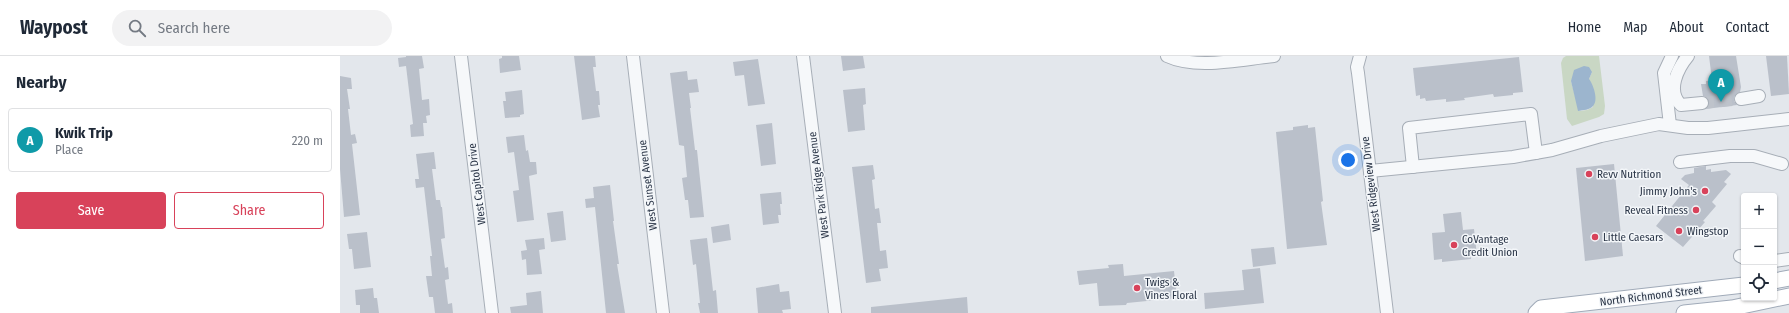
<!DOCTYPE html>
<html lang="en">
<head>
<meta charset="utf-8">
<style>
  body { margin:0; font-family:"Fira Sans Condensed",sans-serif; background:#f2f2f3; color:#1f2937 }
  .controls { position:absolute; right:12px; bottom:12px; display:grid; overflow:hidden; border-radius:4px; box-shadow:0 1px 3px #0004 }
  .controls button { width:36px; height:36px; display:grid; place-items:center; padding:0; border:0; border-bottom:1px solid #e0e1e3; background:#fff; color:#1f2937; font:20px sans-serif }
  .you { position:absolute; left:1008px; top:104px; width:14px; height:14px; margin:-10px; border:3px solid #fff; border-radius:50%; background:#1a73e8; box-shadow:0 0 0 6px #1a73e833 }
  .badge { display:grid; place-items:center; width:26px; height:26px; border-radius:50%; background:#d8425a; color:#fff; font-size:13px; font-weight:700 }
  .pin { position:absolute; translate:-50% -33px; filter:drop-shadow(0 1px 2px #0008) }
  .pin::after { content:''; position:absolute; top:21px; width:14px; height:12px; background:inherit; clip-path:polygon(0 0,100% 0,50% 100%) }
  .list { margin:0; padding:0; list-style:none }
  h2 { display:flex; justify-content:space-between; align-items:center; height:52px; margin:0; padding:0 16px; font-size:17px }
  h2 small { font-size:13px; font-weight:400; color:#747a83 }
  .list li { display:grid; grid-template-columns:26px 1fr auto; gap:12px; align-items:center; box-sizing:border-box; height:64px; margin:0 8px 8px; padding:0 8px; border:1px solid #e0e1e3; border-radius:4px }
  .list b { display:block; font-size:15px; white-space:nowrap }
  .list p { margin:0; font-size:13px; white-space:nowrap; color:#747a83 }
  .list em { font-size:13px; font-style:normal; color:#747a83 }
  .actions { display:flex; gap:8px; padding:12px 16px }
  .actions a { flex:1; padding:9px 0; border:1px solid #d8425a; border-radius:4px; text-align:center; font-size:14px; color:#d8425a }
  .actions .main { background:#d8425a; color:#fff }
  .icon { flex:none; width:22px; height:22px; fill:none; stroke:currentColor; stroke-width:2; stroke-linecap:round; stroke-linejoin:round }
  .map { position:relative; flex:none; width:1449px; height:257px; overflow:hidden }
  header { display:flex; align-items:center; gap:24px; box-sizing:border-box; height:56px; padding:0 20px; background:#fff; border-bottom:1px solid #e0e1e3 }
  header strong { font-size:19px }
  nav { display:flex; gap:22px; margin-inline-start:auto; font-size:14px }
  .search { width:280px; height:36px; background:#f2f2f3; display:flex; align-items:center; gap:10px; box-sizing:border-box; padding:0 14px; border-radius:22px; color:#747a83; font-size:15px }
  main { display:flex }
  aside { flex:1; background:#fff }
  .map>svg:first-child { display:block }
</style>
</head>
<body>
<header>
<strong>Waypost</strong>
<div class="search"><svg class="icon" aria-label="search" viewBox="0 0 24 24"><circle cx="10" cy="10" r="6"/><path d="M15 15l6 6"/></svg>Search here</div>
<nav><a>Home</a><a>Map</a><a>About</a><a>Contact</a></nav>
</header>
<main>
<aside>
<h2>Nearby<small></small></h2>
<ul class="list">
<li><span class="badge" style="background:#0f9aa8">A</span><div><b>Kwik Trip</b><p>Place</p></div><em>220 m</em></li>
</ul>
<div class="actions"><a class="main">Save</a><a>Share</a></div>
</aside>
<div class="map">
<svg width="1449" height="257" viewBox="0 0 1449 257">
  <rect width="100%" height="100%" fill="#e3e7ec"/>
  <!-- green -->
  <path fill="#c9d7c4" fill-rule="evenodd" d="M1226 0H1259L1265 50 1264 58 1259 61 1232 70 1227 63 1221 7 1223 2ZM1252 16 1249 23 1253 51 1247 54 1239 55 1231 25Z"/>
  <!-- water -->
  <path fill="#9cb5ce" d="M1244 10 1249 11 1252 16 1249 23C1253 28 1259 44 1253 50 1250 54 1243 54 1238 55L1231 25 1234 14Z"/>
  <!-- building -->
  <g fill="#bac0ca">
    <polygon points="66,0 82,0 84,12 79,13 82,44 89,43 90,59 86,60 87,67 83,67 84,80 71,81 70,69 73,68 66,10 59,11 58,2 66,1"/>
    <polygon points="162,0 179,0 181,14 160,17 159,3 162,2"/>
    <polygon points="234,0 255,0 256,11 253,11 256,35 259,35 260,49 258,49 260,61 242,64"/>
    <polygon points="501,0 523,0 525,12 503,15"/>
    <polygon points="1369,0 1396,0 1401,31 1400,36 1394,41 1394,45 1397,49 1366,53 1369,46 1368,42 1363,40 1361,28 1366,28 1366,25 1372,24"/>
    <polygon points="1426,0 1447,0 1449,38 1431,40"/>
    <polygon points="1179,1 1183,36 1173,37 1173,39 1154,41 1153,38 1124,42 1125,44 1106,46 1106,43 1086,45 1085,42 1080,43 1080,39 1076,40 1073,12"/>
    <polygon points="418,3 425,48 408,50 404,19 395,20 393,6"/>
    <polygon points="347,15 348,24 357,23 359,36 349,37 351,52 350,52 355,94 357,94 364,161 350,162 348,144 345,144 342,122 347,121 344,90 339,89 330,17"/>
    <polygon points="0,20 11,22 12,33 7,33 10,53 8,53 11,79 15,78 17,87 12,88 20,159 4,161 0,113"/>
    <polygon points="525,32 526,48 523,49 525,74 508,76 503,34"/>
    <polygon points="182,34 184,58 180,59 180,61 165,62 163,45 166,45 165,36"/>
    <polygon points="432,67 436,108 421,110 416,69"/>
    <polygon points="968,69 968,72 975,71 983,145 981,146 987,189 947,193 936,76 953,74 953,71"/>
    <polygon points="184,79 186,95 188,94 190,106 196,106 197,118 189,120 194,164 177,166 173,135 179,134 174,96 168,97 166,81"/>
    <polygon points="94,96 96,113 92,113 96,144 100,144 101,151 102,151 105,182 101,183 105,212 108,211 109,223 105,224 108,248 112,247 113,257 95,257 93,241 89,241 86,220 92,220 90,200 92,200 84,131 76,132 75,123 79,123 76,98"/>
    <polygon points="1274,108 1283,200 1245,205 1236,112"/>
    <polygon points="533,109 535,123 532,124 535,153 539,152 541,167 537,167 540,195 546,194 548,212 539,213 541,225 526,227 512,111"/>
    <polygon points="1366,110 1366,114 1371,113 1371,116 1386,114 1391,118 1384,126 1387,128 1372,146 1376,150 1363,165 1365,166 1343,191 1316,170 1349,129 1341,123 1345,119 1354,117 1354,112"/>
    <polygon points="270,129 274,165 273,165 279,208 277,208 285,257 266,257 255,151 246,152 245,143 254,142 253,131"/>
    <polygon points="441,136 442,148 440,148 441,159 438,159 439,167 423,169 420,138"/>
    <polygon points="223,155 226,184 211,186 207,157"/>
    <polygon points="1121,156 1123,174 1134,173 1137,200 1131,200 1131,203 1102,206 1102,203 1094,204 1092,177 1105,176 1103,158"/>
    <polygon points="389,168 391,184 373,187 371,171"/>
    <polygon points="27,176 31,211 14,213 12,193 9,193 7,178"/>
    <polygon points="204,182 205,193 199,194 202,218 187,219 186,203 182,204 181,195 187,194 185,184"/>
    <polygon points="367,182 373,235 376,234 378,257 360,257 358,247 360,247 356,208 353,209 350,184"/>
    <polygon points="934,191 936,208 913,211 911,193"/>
    <polygon points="783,208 784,220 834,215 837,242 787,247 786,249 759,250 757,227 739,229 737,215 769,212 768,209"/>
    <polygon points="920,212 924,247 865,253 864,237 904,234 902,214"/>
    <polygon points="439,228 440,236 449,235 451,253 442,254 443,257 418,257 416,232"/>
    <polygon points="33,232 34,242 37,242 39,257 20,257 20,249 16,249 15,234"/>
    <polygon points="201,235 203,257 171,257 170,251 187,249 186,237"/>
    <polygon points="627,241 628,257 531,257 531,251"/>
  </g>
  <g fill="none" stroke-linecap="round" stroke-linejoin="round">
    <!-- minor-tunnel -->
    <polyline stroke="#bec3cb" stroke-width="12" stroke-dasharray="12 6" stroke-linecap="butt" points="1362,47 1401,43"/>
    <!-- minor casing -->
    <g stroke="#a7aeb7" stroke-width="14">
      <g id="minor">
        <polyline points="121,0 152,257"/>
        <polyline points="293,0 323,257"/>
        <polyline points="463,0 495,257"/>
        <path d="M827 0C857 14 902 3 934 0"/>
        <polyline points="1020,0 1017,11 1018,17 1047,257"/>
        <path d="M1348 0C1338 12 1326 35 1341 49L1362 47"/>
        <polyline points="1401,43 1419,40"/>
        <polyline points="1330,69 1324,17 1332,0"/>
        <polyline points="1340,106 1390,100 1414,100 1442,108"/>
        <polyline points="1073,111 1069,72 1191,58 1196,97"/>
        <polyline points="1030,115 1173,101 1212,94 1261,80 1319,68 1348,72 1368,72 1449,63"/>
        <polyline points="1400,200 1404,202"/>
        <polyline points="1434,205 1449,203"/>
      </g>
    </g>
    <!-- major casing -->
    <g stroke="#a1abb9" stroke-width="17">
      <g id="major">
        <polyline points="1434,225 1449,222"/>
        <polyline points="1196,257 1201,252 1404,229"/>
        <polyline points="1344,257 1392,252 1449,240"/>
      </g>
    </g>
    <!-- minor -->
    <use href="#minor" stroke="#f6f8fa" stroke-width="12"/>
    <!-- major -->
    <use href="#major" stroke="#fff" stroke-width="15"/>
  </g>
  <!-- markers -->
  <g fill="#d8425a" stroke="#f3f6f9" stroke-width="1.5">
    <circle cx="1249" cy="118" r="4"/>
    <circle cx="1365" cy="135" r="4"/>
    <circle cx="1356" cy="154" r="4"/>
    <circle cx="1339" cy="175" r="4"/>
    <circle cx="1255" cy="181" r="4"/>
    <circle cx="1114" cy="189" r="4"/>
    <circle cx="797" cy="232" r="4"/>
  </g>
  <g text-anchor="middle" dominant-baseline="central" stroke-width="3" stroke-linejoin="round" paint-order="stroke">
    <!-- poi labels -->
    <g font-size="11" fill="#293446" stroke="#f3f6f9" text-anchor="start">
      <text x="1257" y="118">Revv Nutrition</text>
      <text x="1357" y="135" text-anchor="end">Jimmy John's</text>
      <text x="1348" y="154" text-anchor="end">Reveal Fitness</text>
      <text x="1347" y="175">Wingstop</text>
      <text x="1263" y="181">Little Caesars</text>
      <text x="1122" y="183">CoVantage<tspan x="1122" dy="13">Credit Union</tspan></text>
      <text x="805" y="226">Twigs &amp;<tspan x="805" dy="13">Vines Floral</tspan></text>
    </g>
    <!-- street labels -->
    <g font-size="11" fill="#293446" stroke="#f3f6f9">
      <text transform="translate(137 128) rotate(-97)">West Capitol Drive</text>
      <text transform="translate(1031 128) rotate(-97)">West Ridgeview Drive</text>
      <text transform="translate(308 129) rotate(-97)">West Sunset Avenue</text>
      <text transform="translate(479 129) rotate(-97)">West Park Ridge Avenue</text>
      <text transform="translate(1311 240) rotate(-7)">North Richmond Street</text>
    </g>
  </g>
</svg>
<div class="controls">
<button>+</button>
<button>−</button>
<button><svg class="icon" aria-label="locate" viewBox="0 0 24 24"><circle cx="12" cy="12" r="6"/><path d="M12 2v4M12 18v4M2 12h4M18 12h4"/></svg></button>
</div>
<div class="you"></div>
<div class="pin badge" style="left:1381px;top:46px;background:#0f9aa8">A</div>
</div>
</main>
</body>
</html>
